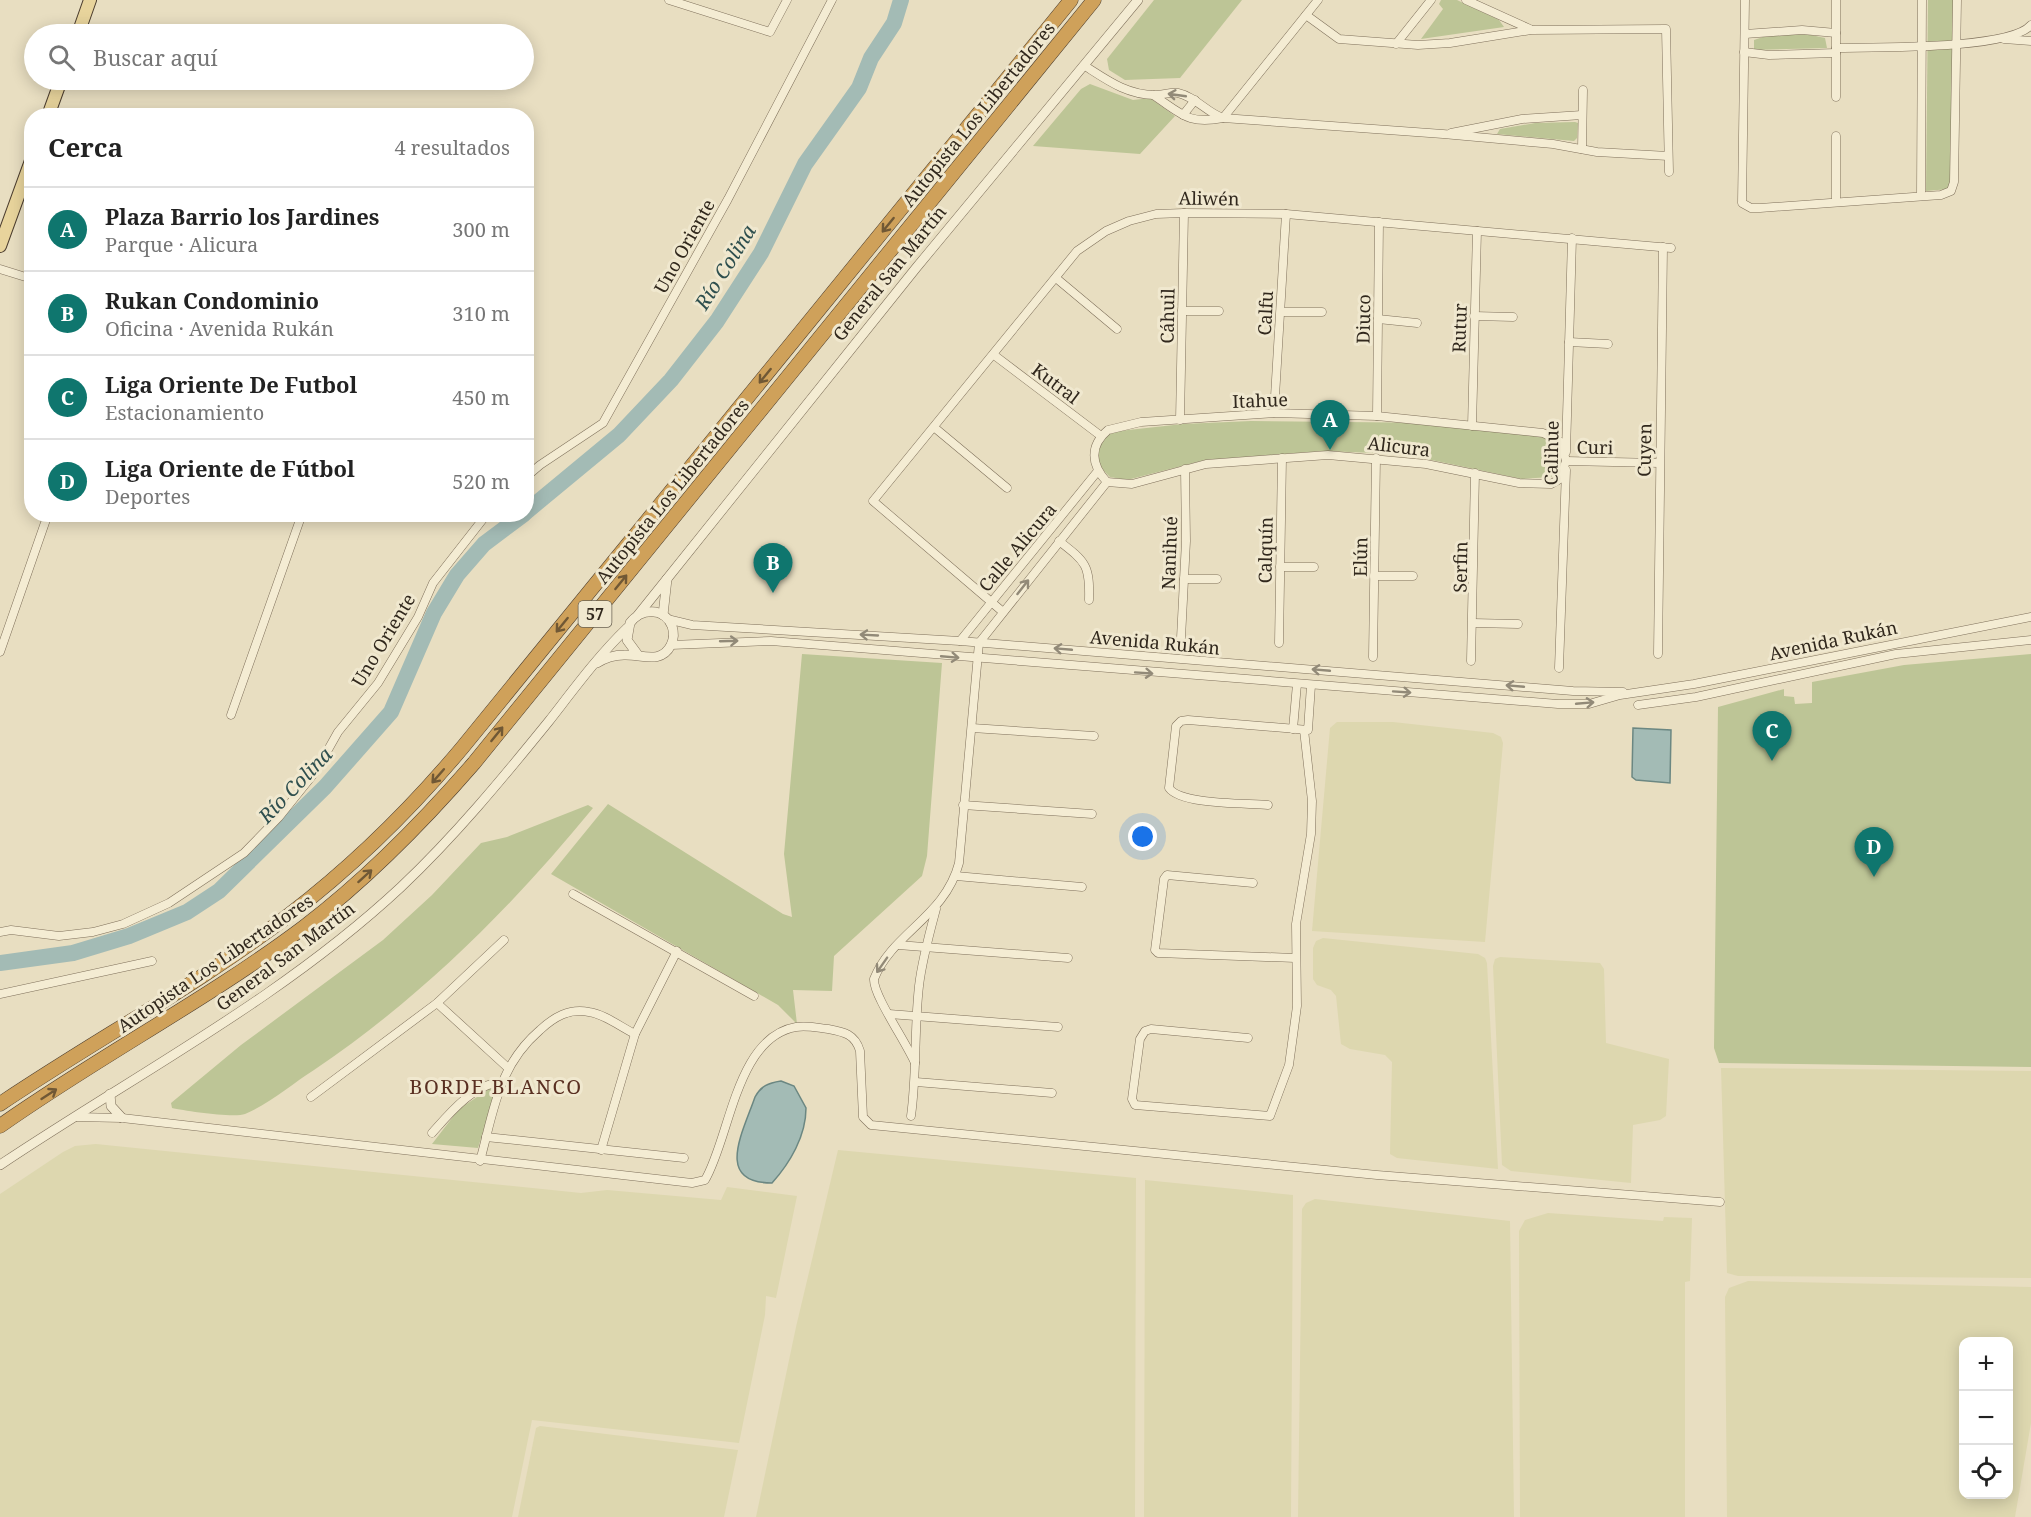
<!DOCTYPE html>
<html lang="es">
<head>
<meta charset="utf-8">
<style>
  body { margin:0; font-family:"Noto Serif",serif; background:#f6f6f6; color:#222 }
  .controls { position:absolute; right:18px; bottom:18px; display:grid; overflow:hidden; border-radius:12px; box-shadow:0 3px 15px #0003 }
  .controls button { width:54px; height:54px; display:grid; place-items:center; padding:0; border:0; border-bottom:2px solid #e0e0e0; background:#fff; color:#222; font:30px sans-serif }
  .you { position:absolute; left:1143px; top:837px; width:21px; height:21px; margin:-15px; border:4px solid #fff; border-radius:50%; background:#1a73e8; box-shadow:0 0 0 9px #1a73e833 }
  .badge { display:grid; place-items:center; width:39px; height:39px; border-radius:50%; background:#0f766e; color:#fff; font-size:20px; font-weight:700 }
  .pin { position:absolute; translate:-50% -50px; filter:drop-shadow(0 2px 3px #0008) }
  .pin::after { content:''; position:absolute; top:32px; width:21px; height:18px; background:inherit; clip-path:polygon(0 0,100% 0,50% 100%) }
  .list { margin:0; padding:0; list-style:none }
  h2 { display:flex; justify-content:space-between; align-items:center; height:78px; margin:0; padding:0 24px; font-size:26px }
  h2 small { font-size:20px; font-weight:400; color:#767676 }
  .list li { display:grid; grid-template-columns:39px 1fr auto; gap:18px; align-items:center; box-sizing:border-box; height:84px; padding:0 24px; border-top:2px solid #e0e0e0 }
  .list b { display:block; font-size:22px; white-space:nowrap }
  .list p { margin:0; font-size:20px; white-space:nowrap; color:#767676 }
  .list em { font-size:20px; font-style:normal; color:#767676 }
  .icon { flex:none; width:33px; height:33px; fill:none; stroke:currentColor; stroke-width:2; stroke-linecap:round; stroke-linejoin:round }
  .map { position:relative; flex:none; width:2031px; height:1517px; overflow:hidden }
  .search { position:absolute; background:#fff; box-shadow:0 3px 15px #0003; left:24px; top:24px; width:510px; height:66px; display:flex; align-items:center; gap:15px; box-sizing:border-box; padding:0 21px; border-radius:33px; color:#767676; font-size:22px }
  .panel { position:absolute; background:#fff; box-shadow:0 3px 15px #0003; left:24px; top:108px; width:510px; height:414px; border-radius:24px }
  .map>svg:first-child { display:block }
</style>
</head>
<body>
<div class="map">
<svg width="2031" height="1517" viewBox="0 0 2031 1517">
  <rect width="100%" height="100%" fill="#e8dec1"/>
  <!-- farmland -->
  <g fill="#ddd7af" fill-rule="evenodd">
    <polygon points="1337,722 1393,722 1493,733 1501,737 1503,743 1485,942 1312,931 1330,728"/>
    <polygon points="1323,938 1478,954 1485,958 1487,963 1498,1169 1397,1158 1390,1154 1392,1062 1385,1055 1350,1049 1341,1044 1336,996 1331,990 1317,985 1313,979 1313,948 1316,941"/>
    <polygon points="1500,957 1600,963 1604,969 1606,1043 1669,1059 1666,1116 1660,1120 1633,1125 1631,1183 1511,1171 1502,1165 1493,966 1495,959"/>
    <polygon points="1721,1068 2031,1071 2031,1278 1738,1276 1727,1273"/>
    <polygon points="96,1144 581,1193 607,1190 721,1200 727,1187 797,1196 776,1298 766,1296 765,1315 739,1443 532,1420 512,1517 0,1517 0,1194 63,1152 75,1146"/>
    <polygon points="838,1150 1136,1178 1135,1517 756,1517 796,1327"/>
    <polygon points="1145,1180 1293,1195 1291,1517 1144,1517"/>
    <polygon points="1315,1199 1510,1221 1514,1517 1298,1517 1302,1209 1306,1203"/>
    <polygon points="1548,1213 1663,1221 1664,1217 1692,1218 1690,1281 1685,1282 1685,1517 1520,1517 1519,1231 1525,1220"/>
    <path d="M1748 1281 2031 1287V1423L2015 1517H1727L1725 1297 1729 1288ZM1964 1342H2008V1494H1964Z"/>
    <polygon points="540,1426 738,1450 724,1517 518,1517 536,1428"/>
  </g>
  <!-- green -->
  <g fill="#bdc596">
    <polygon points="1154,0 1242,0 1180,78 1125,80 1109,70 1107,59"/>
    <polygon points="1441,0 1457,0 1499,20 1504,27 1421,39 1443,9 1439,4"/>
    <polygon points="1928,0 1955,0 1951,181 1949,189 1926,191"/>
    <polygon points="1802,33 1825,38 1827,48 1754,50 1754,40 1769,35"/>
    <polygon points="1090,84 1133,100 1150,98 1175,116 1140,154 1033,146 1081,89"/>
    <polygon points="1575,122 1578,123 1577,138 1574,141 1497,134 1500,129 1535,123"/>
    <polygon points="1251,421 1443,423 1542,434 1557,442 1562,449 1561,467 1551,477 1522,479 1403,454 1323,451 1205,460 1127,480 1110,477 1100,467 1096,456 1101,440 1110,432 1183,424"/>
    <polygon points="802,654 942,663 927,856 922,876 834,956 832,991 793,990 797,1024 778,1005 551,874 608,804 783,914 792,917 784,854"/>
    <polygon points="2031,654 2031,1067 1719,1063 1714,1048 1718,707 1784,689 1784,696 1794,697 1795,704 1812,703 1812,682 1904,665"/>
    <path d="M588 805 593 808C511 908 422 997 314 1070 292 1084 269 1104 245 1114 234 1118 185 1111 172 1108L171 1103 241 1045 383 940 432 895 481 843 507 837Z"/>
    <polygon points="492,1087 497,1088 478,1148 432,1144 459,1109"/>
  </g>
  <!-- water -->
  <g fill="#a3bbb5" stroke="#6b8782" stroke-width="1.5">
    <polygon points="1633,728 1671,730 1670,783 1636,780 1632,777"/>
    <path d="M781 1081 794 1086 806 1108C806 1136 790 1163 772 1183 714 1183 743 1132 755 1097 761 1086 768 1083 781 1081Z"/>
  </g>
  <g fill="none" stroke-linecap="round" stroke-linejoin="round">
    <!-- river -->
    <g stroke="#a3bbb5" stroke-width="16">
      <polyline points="526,512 619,435 671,380 717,321 761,253 805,164 859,88 871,58 894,23 901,0"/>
      <polyline points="0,963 73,953 129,936 187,912 219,891 325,787 391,712 434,613 457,575 484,544 524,514"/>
    </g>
    <!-- minor casing -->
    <g stroke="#7f705b" stroke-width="9">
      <g id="minor">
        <polyline points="669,0 770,32 787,0"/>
        <polyline points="1466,0 1530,29"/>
        <polyline points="1745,0 1742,203 1751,208 1760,208 1941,195 1951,191 1954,182 1957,0"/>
        <polyline points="1836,0 1836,97"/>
        <polyline points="1306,15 1339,39 1418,45 1450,43 1531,30 1666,29 1669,172"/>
        <polyline points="1745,34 1802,30 1836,33"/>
        <polyline points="2004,39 2031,41"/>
        <polyline points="1396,44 1431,0"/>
        <path d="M1836 48C1872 47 2010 50 2031 25"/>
        <polyline points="1744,52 1769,55 1836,53"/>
        <path d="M1085 66C1107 80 1127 95 1155 95 1162 95 1171 92 1178 93 1196 97 1206 112 1223 118L1443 134 1553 144 1597 152 1668 156"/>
        <path d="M1153 95C1182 114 1188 125 1223 118L1318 0"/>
        <polyline points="1183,115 1195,100"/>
        <polyline points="1451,133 1522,119 1582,115"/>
        <polyline points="1836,136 1836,201"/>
        <polyline points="1582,149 1583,90"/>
        <polyline points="1921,196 1922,0"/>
        <polyline points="0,269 32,279"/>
        <polyline points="1056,278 1117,329"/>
        <polyline points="1182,311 1219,311"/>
        <polyline points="1281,312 1322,312"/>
        <polyline points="1474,316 1513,317"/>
        <polyline points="1378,319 1417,323"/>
        <polyline points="1569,342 1608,344"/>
        <polyline points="994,355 1101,436"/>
        <polyline points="1274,413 1286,214"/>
        <polyline points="1377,416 1379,222"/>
        <polyline points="1180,420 1184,213"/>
        <polyline points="1472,426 1477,231"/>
        <polyline points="935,428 1007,488"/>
        <polyline points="1566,452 1572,238"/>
        <polyline points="1566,461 1659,463"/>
        <polyline points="526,477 540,465 603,423 728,199 832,0"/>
        <path d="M1107 482C1091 465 1089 446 1108 430L1141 422 1274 413 1377 416 1543 433 1561 442 1566 461"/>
        <polyline points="1107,482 1132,484 1206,464 1328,455 1426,464 1519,483 1551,484 1560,479 1566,461"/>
        <path d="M1059 541C1086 562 1090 565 1089 600"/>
        <polyline points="1280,567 1314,567"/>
        <polyline points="1374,576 1413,576"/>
        <polyline points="1184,579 1217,579"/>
        <polyline points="1003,612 873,501 1077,251 1106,231 1129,221 1156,214 1184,213 1286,214 1671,248"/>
        <polyline points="667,619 692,625 960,641 1573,691 1623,692"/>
        <polyline points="1473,623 1518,624"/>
        <polyline points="1181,638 1186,541 1185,469"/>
        <polyline points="960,641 1097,472"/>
        <polyline points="1279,643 1282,458"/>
        <polyline points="671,645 771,641 1558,704 1589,704 1620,695 1694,684 2031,617"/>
        <polyline points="0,652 48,514"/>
        <polyline points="1658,654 1663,247"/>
        <polyline points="1373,657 1376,458"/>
        <polyline points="1471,661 1475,473"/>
        <polyline points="1559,668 1566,470"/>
        <polyline points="1638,705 1696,697 1896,654 2031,640"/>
        <polyline points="231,715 302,514"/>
        <polyline points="972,728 1094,736"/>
        <polyline points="1293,729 1297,684"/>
        <polyline points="963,805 1092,814"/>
        <path d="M1268 805C1246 803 1181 805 1169 788L1176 726 1181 721 1188 720 1308 730 1311 685"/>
        <polyline points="956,876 1082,887"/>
        <polyline points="1253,883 1167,875 1164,879 1155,950 1158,953 1295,958"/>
        <polyline points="573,894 754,996"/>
        <polyline points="0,932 11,930 59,936 93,932 123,924 169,903 244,853 279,817 316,771 338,732 378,683 418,617 433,583 487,514"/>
        <polyline points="898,945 1068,958"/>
        <polyline points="0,994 152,961"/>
        <polyline points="437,1003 507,1067"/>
        <polyline points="889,1014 1058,1027"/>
        <polyline points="1248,1038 1151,1029 1145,1031 1140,1039 1132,1099 1135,1105 1270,1116 1289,1065 1297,1006 1296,924 1311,834 1312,801 1304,730"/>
        <path d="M915 1063C906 1042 873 995 874 979 892 933 945 917 959 863L979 643 1107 482"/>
        <polyline points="916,1082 1052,1093"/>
        <polyline points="311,1097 437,1003 504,940"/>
        <path d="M911 1116C917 1073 914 1030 919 986 922 960 929 935 936 909"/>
        <path d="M75 1117 122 1118 692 1183 705 1180C730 1138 736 1037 796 1027 807 1025 818 1028 828 1029 844 1032 855 1034 860 1051L863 1117 871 1125 1377 1175 1720 1202"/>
        <path d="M432 1133C448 1115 476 1081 502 1083"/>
        <polyline points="486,1137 684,1158"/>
        <polyline points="601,1150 635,1034 677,951"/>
        <path d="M480 1161C494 1110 498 1066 540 1030 554 1017 569 1008 589 1012 604 1014 621 1027 635 1034"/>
      </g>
    </g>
    <!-- tertiary casing -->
    <g stroke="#7f705b" stroke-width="10">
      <g id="tertiary">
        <polyline points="638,615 916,268 1138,0"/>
        <polyline points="663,615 667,579"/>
        <path d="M597 663C605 658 614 655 624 655 641 654 661 665 671 645 674 639 674 632 672 626 664 607 641 608 630 623L627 640 638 655"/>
        <polyline points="110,1094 111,1106 122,1118"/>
        <path d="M0 1165C136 1074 281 999 401 887 455 836 502 779 549 721 574 689 598 656 627 628"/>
      </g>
    </g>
    <!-- primary casing -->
    <g stroke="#4d3e2f" stroke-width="14">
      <g id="primary">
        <polyline points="78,34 90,0"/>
        <polyline points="48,116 61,80"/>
        <polyline points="0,246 32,158"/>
      </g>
    </g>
    <!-- motorway casing -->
    <g stroke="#4d3e2f" stroke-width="15">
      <g id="motorway">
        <path d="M0 1104C95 1040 198 985 289 915 353 866 410 810 462 748L1071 0"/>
        <path d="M0 1126C99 1056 207 1000 304 927 367 879 422 823 474 763L1094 0"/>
      </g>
    </g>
    <!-- minor -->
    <use href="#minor" stroke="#f4ecd3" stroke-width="8"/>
    <!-- tertiary -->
    <use href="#tertiary" stroke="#f4ecd3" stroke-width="9"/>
    <!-- primary -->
    <use href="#primary" stroke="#e8d49c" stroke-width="12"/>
    <!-- motorway -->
    <use href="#motorway" stroke="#cfa15a" stroke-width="14"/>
  </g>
  <!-- one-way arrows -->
  <defs><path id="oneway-shaft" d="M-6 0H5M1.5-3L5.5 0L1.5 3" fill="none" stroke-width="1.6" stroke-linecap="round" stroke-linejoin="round" transform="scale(1.5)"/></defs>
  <g stroke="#928a78">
    <use href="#oneway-shaft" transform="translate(1177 95) rotate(-172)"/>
    <use href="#oneway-shaft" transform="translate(1023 587) rotate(-52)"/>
    <use href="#oneway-shaft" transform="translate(869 635) rotate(-177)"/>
    <use href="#oneway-shaft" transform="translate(729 641) rotate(-2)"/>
    <use href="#oneway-shaft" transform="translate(1063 649) rotate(-175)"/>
    <use href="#oneway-shaft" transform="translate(950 657) rotate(5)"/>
    <use href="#oneway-shaft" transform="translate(1321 670) rotate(-175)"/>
    <use href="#oneway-shaft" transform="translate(1144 673) rotate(4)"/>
    <use href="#oneway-shaft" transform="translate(1515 686) rotate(-175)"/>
    <use href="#oneway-shaft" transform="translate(1402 692) rotate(4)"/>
    <use href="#oneway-shaft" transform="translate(1585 703) rotate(-5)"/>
    <use href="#oneway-shaft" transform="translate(882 965) rotate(125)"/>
  </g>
  <g stroke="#705835">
    <use href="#oneway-shaft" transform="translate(888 225) rotate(129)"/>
    <use href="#oneway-shaft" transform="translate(765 376) rotate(129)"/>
    <use href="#oneway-shaft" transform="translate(621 582) rotate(-51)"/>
    <use href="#oneway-shaft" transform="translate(562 625) rotate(129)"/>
    <use href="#oneway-shaft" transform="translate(497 734) rotate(-51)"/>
    <use href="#oneway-shaft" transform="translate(438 776) rotate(131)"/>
    <use href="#oneway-shaft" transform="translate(365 876) rotate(-42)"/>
    <use href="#oneway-shaft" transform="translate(49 1094) rotate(-33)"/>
  </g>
  <g text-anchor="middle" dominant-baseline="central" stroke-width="6" stroke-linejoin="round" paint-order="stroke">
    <!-- shield labels -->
    <rect fill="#f0e8cf" stroke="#6a6252" stroke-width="1.5" x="578.5" y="601" width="33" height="26" rx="4.5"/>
    <g font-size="16" font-weight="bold" fill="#31281d">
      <text x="595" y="614">57</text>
    </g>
    <!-- street labels -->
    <g font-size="18" fill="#31281d" stroke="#f0e8cf">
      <text transform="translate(978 114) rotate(-51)">Autopista Los Libertadores</text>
      <text transform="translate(1209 198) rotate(1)">Aliwén</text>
      <text transform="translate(684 246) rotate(-61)">Uno Oriente</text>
      <text transform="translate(889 273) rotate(-51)">General San Martín</text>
      <text transform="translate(1265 313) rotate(-87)">Calfu</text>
      <text transform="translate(1167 316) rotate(-89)">Cáhuil</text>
      <text transform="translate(1363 319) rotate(-89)">Diuco</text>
      <text transform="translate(1459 328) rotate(-88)">Rutur</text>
      <text transform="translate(1056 383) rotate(37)">Kutral</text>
      <text transform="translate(1260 400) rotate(-2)">Itahue</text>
      <text transform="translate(1399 446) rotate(7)">Alicura</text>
      <text transform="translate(1595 447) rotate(1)">Curi</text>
      <text transform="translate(1644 450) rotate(-89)">Cuyen</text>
      <text transform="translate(1551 453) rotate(-89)">Calihue</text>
      <text transform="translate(672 491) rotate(-51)">Autopista Los Libertadores</text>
      <text transform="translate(1017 547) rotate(-50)">Calle Alicura</text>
      <text transform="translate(1265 550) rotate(-89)">Calquín</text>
      <text transform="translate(1169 553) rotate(-88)">Nanihué</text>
      <text transform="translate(1360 557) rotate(-89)">Elún</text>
      <text transform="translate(1460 567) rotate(-89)">Serfin</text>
      <text transform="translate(383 640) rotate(-59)">Uno Oriente</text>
      <text transform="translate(1833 640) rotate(-12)">Avenida Rukán</text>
      <text transform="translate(1155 642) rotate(5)">Avenida Rukán</text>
      <text transform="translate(285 956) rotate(-37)">General San Martín</text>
      <text transform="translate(215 963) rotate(-34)">Autopista Los Libertadores</text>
    </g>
    <!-- water labels -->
    <g font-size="20" font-style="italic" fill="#2e4f4e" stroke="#f0e8cf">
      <text transform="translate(725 267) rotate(-58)">Río Colina</text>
      <text transform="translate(295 785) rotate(-46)">Río Colina</text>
    </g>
    <!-- neighbourhood labels -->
    <g font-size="20" letter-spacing="1.5" fill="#592f21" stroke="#f0e8cf">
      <text x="496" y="1086">BORDE BLANCO</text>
    </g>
  </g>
</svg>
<div class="controls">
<button>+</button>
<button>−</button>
<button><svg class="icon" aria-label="locate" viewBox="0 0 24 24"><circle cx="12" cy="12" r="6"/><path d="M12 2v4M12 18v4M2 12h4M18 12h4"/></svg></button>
</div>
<div class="you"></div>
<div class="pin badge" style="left:1330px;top:450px">A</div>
<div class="pin badge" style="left:773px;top:593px">B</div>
<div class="pin badge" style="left:1772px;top:761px">C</div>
<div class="pin badge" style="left:1874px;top:877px">D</div>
<div class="search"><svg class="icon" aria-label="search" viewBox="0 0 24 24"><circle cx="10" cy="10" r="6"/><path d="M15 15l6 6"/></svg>Buscar aquí</div>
<section class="panel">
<h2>Cerca<small>4 resultados</small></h2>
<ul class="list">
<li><span class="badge">A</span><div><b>Plaza Barrio los Jardines</b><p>Parque · Alicura</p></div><em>300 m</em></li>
<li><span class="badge">B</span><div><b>Rukan Condominio</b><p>Oficina · Avenida Rukán</p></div><em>310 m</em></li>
<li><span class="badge">C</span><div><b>Liga Oriente De Futbol</b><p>Estacionamiento</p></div><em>450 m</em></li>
<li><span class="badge">D</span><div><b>Liga Oriente de Fútbol</b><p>Deportes</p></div><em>520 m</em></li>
</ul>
</section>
</div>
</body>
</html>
